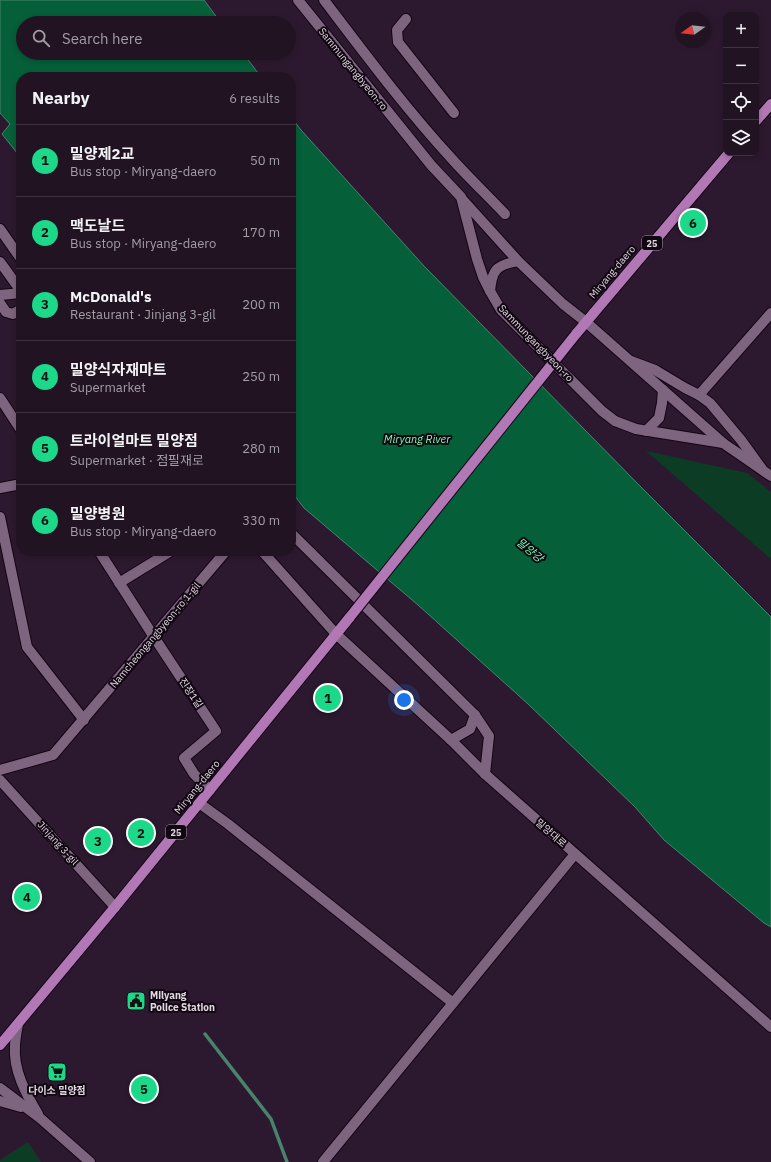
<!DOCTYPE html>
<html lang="en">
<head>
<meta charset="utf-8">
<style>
  body { margin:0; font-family:"IBM Plex Sans","Noto Sans KR",sans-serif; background:#2e2030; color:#f1f3f6 }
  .controls { position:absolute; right:12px; top:12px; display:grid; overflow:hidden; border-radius:8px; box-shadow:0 2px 6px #0003 }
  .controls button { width:36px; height:36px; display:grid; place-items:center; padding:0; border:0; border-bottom:1px solid #3f3241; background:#221323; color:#f1f3f6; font:20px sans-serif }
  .compass { position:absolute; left:675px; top:12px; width:36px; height:36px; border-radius:50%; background:#221323; box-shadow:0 2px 6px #0003; rotate:255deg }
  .you { position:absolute; left:404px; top:700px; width:14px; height:14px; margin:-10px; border:3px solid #fff; border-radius:50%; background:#1a73e8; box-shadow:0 0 0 6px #1a73e833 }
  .badge { display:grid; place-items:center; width:26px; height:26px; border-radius:50%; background:#1bd988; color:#111; font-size:13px; font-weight:700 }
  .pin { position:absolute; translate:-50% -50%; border:2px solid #fff; box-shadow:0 1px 4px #0006 }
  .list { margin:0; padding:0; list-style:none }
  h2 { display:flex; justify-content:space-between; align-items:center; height:52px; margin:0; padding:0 16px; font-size:17px }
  h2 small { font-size:13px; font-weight:400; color:#a29ea6 }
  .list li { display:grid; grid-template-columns:26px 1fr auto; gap:12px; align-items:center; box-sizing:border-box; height:72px; padding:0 16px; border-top:1px solid #3f3241 }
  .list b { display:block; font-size:15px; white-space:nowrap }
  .list p { margin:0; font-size:13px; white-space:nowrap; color:#a29ea6 }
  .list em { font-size:13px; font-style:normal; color:#a29ea6 }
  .icon { flex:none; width:22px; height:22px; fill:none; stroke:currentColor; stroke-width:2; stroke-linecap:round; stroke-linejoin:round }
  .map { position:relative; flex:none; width:771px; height:1162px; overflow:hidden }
  .search { position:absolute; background:#221323; box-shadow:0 2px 6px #0003; left:16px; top:16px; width:280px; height:44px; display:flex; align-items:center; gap:10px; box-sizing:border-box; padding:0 14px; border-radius:22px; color:#a29ea6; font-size:15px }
  .panel { position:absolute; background:#221323; box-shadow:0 2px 6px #0003; left:16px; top:72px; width:280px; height:484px; border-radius:16px }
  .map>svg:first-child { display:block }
</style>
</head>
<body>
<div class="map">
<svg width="771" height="1162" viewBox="0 0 771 1162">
  <rect width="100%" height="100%" fill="#2d192f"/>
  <!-- green -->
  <g fill="#0d3c25">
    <polygon points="646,451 747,473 771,492 771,559"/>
    <polygon points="28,1142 41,1162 0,1162 0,1160"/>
  </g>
  <!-- water -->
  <g fill="#056039" stroke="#48836c">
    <polygon points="0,0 204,0 221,23 23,23 23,53 243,53 261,77 21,77 21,158 2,134 10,124 0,113"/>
    <polygon points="291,117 301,130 424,266 638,484 771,617 771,927 764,923 664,840 635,807 528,704 418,605 304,508 291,491"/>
  </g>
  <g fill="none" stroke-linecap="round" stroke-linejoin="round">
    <!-- stream -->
    <polyline stroke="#48836c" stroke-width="3.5" points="205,1034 271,1119 287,1162"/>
    <!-- street casing -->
    <g stroke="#150416" stroke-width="12">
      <g id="street">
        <path d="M324 0C365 54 406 109 452 159 469 178 488 196 505 214"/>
        <polyline points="406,19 397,30 398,42 454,113"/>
        <polyline points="0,262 21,291"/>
        <polyline points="0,295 21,293"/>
        <polyline points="0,303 6,312 13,314 21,309"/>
        <polyline points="631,361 655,370 685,388 699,395 710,403 741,440 762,469"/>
        <polyline points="699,395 771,313"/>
        <polyline points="0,398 21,430"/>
        <polyline points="0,488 21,484"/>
        <polyline points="0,517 27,647 84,720"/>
        <polyline points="99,551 154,637 216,731 184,758 194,774 210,790"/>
        <polyline points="119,583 171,551"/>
        <polyline points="0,770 53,755 226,551"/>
        <polyline points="0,780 115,907"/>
        <polyline points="199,803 228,824 453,1003"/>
        <polyline points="323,1162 575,854"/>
      </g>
    </g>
    <!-- secondary casing -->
    <g stroke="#150416" stroke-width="12">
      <g id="secondary">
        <polyline points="298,0 431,165 461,197 477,259 483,277 490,291 501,310 602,411 615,421 636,429 723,443 771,476"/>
        <polyline points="462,199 518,261 563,304 586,322 723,443"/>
        <polyline points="0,229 21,259"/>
        <path d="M490 291C492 270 496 265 518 261"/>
        <polyline points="646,431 659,418 662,403 663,390"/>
        <polyline points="291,533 475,715 489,736 485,774"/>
        <polyline points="262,551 336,634 451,740 485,774 771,1027"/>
        <polyline points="451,740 470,729 475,715"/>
        <path d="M18 1024C17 1031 15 1039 15 1046 13 1070 26 1094 38 1114"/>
        <polyline points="0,1088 40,1118 90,1162"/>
        <polyline points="0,1101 21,1107"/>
      </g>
    </g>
    <!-- primary casing -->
    <g stroke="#150416" stroke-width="12">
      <g id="primary">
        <polyline points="756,121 771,104"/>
        <polyline points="576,334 729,153"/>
        <polyline points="0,1045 115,907 350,617"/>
      </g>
    </g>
    <!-- street -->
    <use href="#street" stroke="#7e657f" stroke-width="10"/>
    <!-- secondary -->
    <use href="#secondary" stroke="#7e657f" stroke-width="10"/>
    <!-- primary -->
    <use href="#primary" stroke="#b178b5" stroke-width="10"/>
    <!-- primary-bridge casing -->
    <g stroke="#150416" stroke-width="12" stroke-linecap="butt">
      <polyline id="primary-bridge" points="350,617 576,334"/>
    </g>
    <!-- primary-bridge -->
    <use href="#primary-bridge" stroke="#b178b5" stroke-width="10"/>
  </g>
  <!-- icons -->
  <defs>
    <g id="civic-square" transform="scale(1)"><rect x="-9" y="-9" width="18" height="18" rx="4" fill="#1bd988" stroke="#100811"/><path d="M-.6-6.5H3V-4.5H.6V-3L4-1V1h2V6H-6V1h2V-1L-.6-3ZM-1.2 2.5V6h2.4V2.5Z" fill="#111"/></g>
    <g id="supermarket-square" transform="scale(1)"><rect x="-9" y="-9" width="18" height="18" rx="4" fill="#1bd988" stroke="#100811"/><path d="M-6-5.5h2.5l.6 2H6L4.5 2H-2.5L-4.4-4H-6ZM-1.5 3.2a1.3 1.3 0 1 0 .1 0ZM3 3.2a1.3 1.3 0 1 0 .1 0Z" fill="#111"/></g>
  </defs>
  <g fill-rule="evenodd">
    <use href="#civic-square" x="136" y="1001"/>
    <use href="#supermarket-square" x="57" y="1072"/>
  </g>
  <g text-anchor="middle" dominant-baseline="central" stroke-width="4" stroke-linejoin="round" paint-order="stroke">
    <!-- shield labels -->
    <g fill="#100811" stroke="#a498a5" stroke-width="1">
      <rect x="642" y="236" width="20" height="14" rx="3"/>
      <rect x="166" y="825" width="20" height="14" rx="3"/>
    </g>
    <g font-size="9" font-weight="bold" fill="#e4d6e4">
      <text x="652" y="243">25</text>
      <text x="176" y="832">25</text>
    </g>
    <!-- street labels -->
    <g font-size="10" fill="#e4d6e4" stroke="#100811">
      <text transform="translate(353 69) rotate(51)">Sammungangbyeon-ro</text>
      <text transform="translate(612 272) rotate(-50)">Miryang-daero</text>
      <text transform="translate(536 343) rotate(46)">Sammungangbyeon-ro</text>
      <text transform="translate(155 635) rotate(-50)">Namcheongangbyeon-ro 1-gil</text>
      <text transform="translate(191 693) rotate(56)">진장1길</text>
      <text transform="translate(197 787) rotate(-51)">Miryang-daero</text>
      <text transform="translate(551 833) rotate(41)">밀양대로</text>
      <text transform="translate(58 843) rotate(48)">Jinjang 3-gil</text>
    </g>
    <!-- poi labels -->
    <g font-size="10" font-weight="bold" fill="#e4d6e4" stroke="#100811" text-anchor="start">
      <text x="150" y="995">Milyang<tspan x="150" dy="12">Police Station</tspan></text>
      <text x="57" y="1090" text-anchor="middle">다이소 밀양점</text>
    </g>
    <!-- water labels -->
    <g font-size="11" font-style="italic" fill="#79fdb5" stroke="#100811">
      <text x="417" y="439">Miryang River</text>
      <text transform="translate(530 550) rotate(40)">밀양강</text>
    </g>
  </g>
</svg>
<div class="controls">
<button>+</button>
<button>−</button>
<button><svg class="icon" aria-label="locate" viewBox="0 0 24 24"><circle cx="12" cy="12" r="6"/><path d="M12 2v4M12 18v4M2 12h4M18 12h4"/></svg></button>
<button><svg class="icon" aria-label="layers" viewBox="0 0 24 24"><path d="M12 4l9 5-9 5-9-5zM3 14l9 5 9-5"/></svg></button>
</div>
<svg class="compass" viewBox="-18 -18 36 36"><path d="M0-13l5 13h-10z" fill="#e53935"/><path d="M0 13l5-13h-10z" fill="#a29ea6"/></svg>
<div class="you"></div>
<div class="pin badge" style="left:328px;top:698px">1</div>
<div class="pin badge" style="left:141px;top:833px">2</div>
<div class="pin badge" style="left:98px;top:841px">3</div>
<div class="pin badge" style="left:27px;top:897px">4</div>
<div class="pin badge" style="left:144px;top:1089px">5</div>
<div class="pin badge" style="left:693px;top:223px">6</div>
<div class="search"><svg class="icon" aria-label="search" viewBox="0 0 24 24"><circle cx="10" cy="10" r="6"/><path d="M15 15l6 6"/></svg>Search here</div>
<section class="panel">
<h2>Nearby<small>6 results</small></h2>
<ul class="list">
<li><span class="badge">1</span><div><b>밀양제2교</b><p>Bus stop · Miryang-daero</p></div><em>50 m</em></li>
<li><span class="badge">2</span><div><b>맥도날드</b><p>Bus stop · Miryang-daero</p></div><em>170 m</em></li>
<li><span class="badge">3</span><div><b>McDonald's</b><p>Restaurant · Jinjang 3-gil</p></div><em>200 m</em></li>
<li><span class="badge">4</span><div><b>밀양식자재마트</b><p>Supermarket</p></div><em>250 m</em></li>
<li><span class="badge">5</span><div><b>트라이얼마트 밀양점</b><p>Supermarket · 점필재로</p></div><em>280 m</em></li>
<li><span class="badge">6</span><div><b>밀양병원</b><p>Bus stop · Miryang-daero</p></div><em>330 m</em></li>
</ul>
</section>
</div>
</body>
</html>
